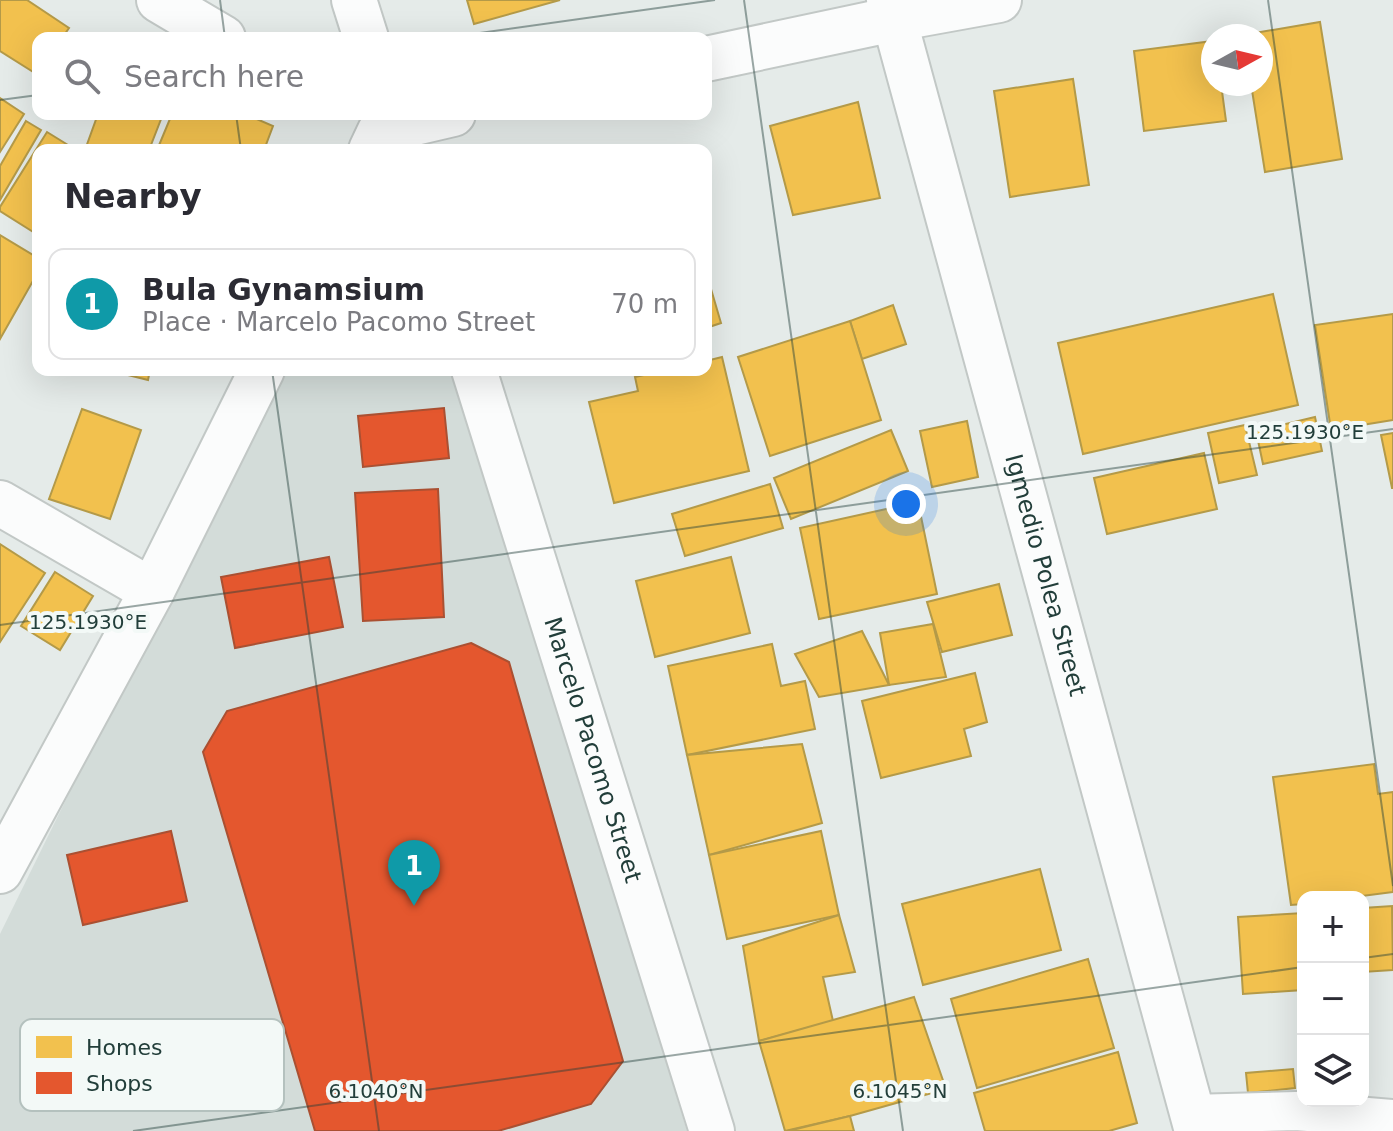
<!DOCTYPE html>
<html lang="en">
<head>
<meta charset="utf-8">
<style>
  body { margin:0; font-family:"DejaVu Sans",sans-serif; background:#f2f2f3; color:#2b2b33 }
  .controls { position:absolute; right:24px; bottom:24px; display:grid; overflow:hidden; border-radius:16px; box-shadow:0 8px 32px #0002 }
  .controls button { width:72px; height:72px; display:grid; place-items:center; padding:0; border:0; border-bottom:2px solid #e1e1e2; background:#fff; color:#2b2b33; font:40px sans-serif }
  .compass { position:absolute; left:1201px; top:24px; width:72px; height:72px; border-radius:50%; background:#fff; box-shadow:0 8px 32px #0002; rotate:82deg }
  .you { position:absolute; left:906px; top:504px; width:28px; height:28px; margin:-20px; border:6px solid #fff; border-radius:50%; background:#1a73e8; box-shadow:0 0 0 12px #1a73e833 }
  .badge { display:grid; place-items:center; width:52px; height:52px; border-radius:50%; background:#667b77; color:#fff; font-size:26px; font-weight:700 }
  .pin { position:absolute; translate:-50% -66px; filter:drop-shadow(0 2px 4px #0008) }
  .pin::after { content:''; position:absolute; top:42px; width:28px; height:24px; background:inherit; clip-path:polygon(0 0,100% 0,50% 100%) }
  .list { margin:0; padding:0; list-style:none }
  h2 { display:flex; justify-content:space-between; align-items:center; height:104px; margin:0; padding:0 32px; font-size:34px }
  h2 small { font-size:26px; font-weight:400; color:#7c7c81 }
  .list li { display:grid; grid-template-columns:52px 1fr auto; gap:24px; align-items:center; box-sizing:border-box; height:112px; margin:0 16px 16px; padding:0 16px; border:2px solid #e1e1e2; border-radius:16px }
  .list b { display:block; font-size:30px; white-space:nowrap }
  .list p { margin:0; font-size:26px; white-space:nowrap; color:#7c7c81 }
  .list em { font-size:26px; font-style:normal; color:#7c7c81 }
  .icon { flex:none; width:44px; height:44px; fill:none; stroke:currentColor; stroke-width:2; stroke-linecap:round; stroke-linejoin:round }
  .map { position:relative; flex:none; width:1393px; height:1131px; overflow:hidden }
  .search { position:absolute; background:#fff; box-shadow:0 8px 32px #0002; left:32px; top:32px; width:680px; height:88px; display:flex; align-items:center; gap:20px; box-sizing:border-box; padding:0 28px; border-radius:16px; color:#7c7c81; font-size:30px }
  .panel { position:absolute; background:#fff; box-shadow:0 8px 32px #0002; left:32px; top:144px; width:680px; height:232px; border-radius:16px }
  .map>svg:first-child { display:block }
</style>
</head>
<body>
<div class="map">
<svg width="1393" height="1131" viewBox="0 0 1393 1131">
  <rect width="100%" height="100%" fill="#e5ebe9"/>
  <!-- built -->
  <polygon fill="#d3dcd9" points="284,370 455,370 687,1131 0,1131 0,934 165,598"/>
  <!-- homes -->
  <g fill="#f2c14e" stroke="#b49a48" stroke-width="2">
    <polygon points="0,0 27,0 69,28 62,38 38,38 38,75 0,51"/>
    <polygon points="467,0 560,0 474,24"/>
    <polygon points="1320,22 1342,159 1265,172 1251,84 1261,84 1261,36 1243,35"/>
    <polygon points="1213,41 1213,84 1221,84 1226,121 1144,131 1134,51"/>
    <polygon points="1073,79 1089,185 1010,197 994,91"/>
    <polygon points="0,98 24,114 0,152"/>
    <polygon points="858,102 880,198 793,215 770,126"/>
    <polygon points="98,114 163,114 149,150 85,150"/>
    <polygon points="172,114 245,114 273,126 264,150 157,150"/>
    <polygon points="26,121 41,130 0,200 0,166"/>
    <polygon points="47,132 76,150 38,150 38,235 0,211 0,207"/>
    <polygon points="0,235 38,258 38,272 0,339"/>
    <polygon points="706,272 721,323 706,328"/>
    <polygon points="1273,294 1298,405 1083,454 1058,343"/>
    <polygon points="893,305 906,344 862,359 850,321"/>
    <polygon points="1393,314 1393,420 1331,430 1315,325"/>
    <polygon points="850,321 881,420 770,456 738,357"/>
    <polygon points="722,357 749,471 614,503 589,402 638,391 635,377 666,370 706,370 706,361"/>
    <polygon points="108,370 150,370 148,380"/>
    <polygon points="82,409 141,430 110,519 49,499"/>
    <polygon points="1315,417 1322,451 1263,464 1256,431"/>
    <polygon points="967,421 978,477 932,487 920,431"/>
    <polygon points="1245,425 1257,475 1219,483 1208,433"/>
    <polygon points="891,430 908,471 791,519 774,478"/>
    <polygon points="1393,433 1393,488 1392,488 1381,435"/>
    <polygon points="1204,453 1217,509 1107,534 1094,478"/>
    <polygon points="770,484 783,528 685,556 672,514"/>
    <polygon points="918,502 937,594 819,619 800,528"/>
    <polygon points="0,544 45,573 0,642"/>
    <polygon points="731,557 750,633 655,657 636,581"/>
    <polygon points="55,572 93,596 60,650 21,626"/>
    <polygon points="999,584 1012,635 942,652 927,602"/>
    <polygon points="933,624 946,677 889,685 880,633"/>
    <polygon points="862,631 889,685 819,697 795,654"/>
    <polygon points="772,644 781,686 805,681 815,729 687,755 668,666"/>
    <polygon points="975,673 987,722 964,729 971,756 881,778 862,701"/>
    <polygon points="802,744 822,823 709,855 687,755"/>
    <polygon points="1374,764 1378,794 1393,792 1393,892 1354,897 1303,897 1303,904 1291,905 1273,777"/>
    <polygon points="821,831 839,915 727,939 709,855"/>
    <polygon points="1040,869 1061,950 923,985 902,904"/>
    <polygon points="1392,906 1393,970 1363,972 1363,908"/>
    <polygon points="1303,913 1303,990 1243,994 1238,917"/>
    <polygon points="839,915 855,972 823,977 833,1021 759,1041 743,946"/>
    <polygon points="1088,959 1114,1048 977,1088 951,999"/>
    <polygon points="914,997 946,1089 850,1116 785,1131 759,1041"/>
    <polygon points="1118,1052 1137,1123 1109,1131 985,1131 974,1093"/>
    <polygon points="1293,1069 1295,1088 1248,1093 1246,1073"/>
    <polygon points="850,1116 854,1131 788,1131"/>
  </g>
  <!-- shops -->
  <g fill="#e4572e" stroke="#aa5032" stroke-width="2">
    <polygon points="444,408 449,458 363,467 358,416"/>
    <polygon points="438,489 444,617 363,621 355,493"/>
    <polygon points="329,557 343,627 235,648 221,577"/>
    <polygon points="471,643 509,662 623,1061 591,1104 498,1131 315,1131 203,752 227,711"/>
    <polygon points="171,831 187,901 83,925 67,855"/>
  </g>
  <g fill="none" stroke-linecap="round" stroke-linejoin="round">
    <!-- service casing -->
    <g stroke="#c2c8c6" stroke-width="42">
      <polyline id="service" points="1191,1114 1296,1111 1393,1119"/>
    </g>
    <!-- minor casing -->
    <g stroke="#c2c8c6" stroke-width="48">
      <g id="minor">
        <polyline points="159,0 223,38"/>
        <polyline points="354,0 366,38"/>
        <path id="s1" d="M889 0 1197 1131"/>
        <polyline points="706,59 894,19 999,0"/>
        <polyline points="371,150 380,131 453,114"/>
        <path id="s2" d="M474 370 712 1131"/>
        <polyline points="0,503 152,591"/>
        <polyline points="0,871 152,591 262,370"/>
      </g>
    </g>
    <!-- service -->
    <use href="#service" stroke="#fbfcfc" stroke-width="38"/>
    <!-- minor -->
    <use href="#minor" stroke="#fbfcfc" stroke-width="44"/>
  </g>
  <!-- ticks -->
  <path fill="none" stroke="#223e3a" stroke-width="2" stroke-opacity="0.45" d="M220 0 225 38M744 0 903 1131M1268 0 1393 886M444 38 715 0M0 100 38 95M236 114 241 150M272 370 379 1131M0 625 1393 429M1363 958 1393 954M133 1131 1303 967"/>
  <g text-anchor="middle" dominant-baseline="central" stroke-width="8" stroke-linejoin="round" paint-order="stroke">
    <!-- street labels -->
    <g font-size="24" fill="#223e3a" stroke="#f3f9f7">
      <text stroke="none"><textPath href="#s1" startOffset="596">Igmedio Polea Street</textPath></text>
      <text stroke="none"><textPath href="#s2" startOffset="398">Marcelo Pacomo Street</textPath></text>
    </g>
  </g>
  <!-- legend -->
  <rect x="20" y="1019" width="264" height="92" rx="12" fill="#f3f9f7" stroke="#b4c1be" stroke-width="2"/>
  <rect x="36" y="1036" width="36" height="22" fill="#f2c14e"/>
  <rect x="36" y="1072" width="36" height="22" fill="#e4572e"/>
  <g font-size="22" fill="#223e3a">
    <text x="86" y="1055">Homes</text>
    <text x="86" y="1091">Shops</text>
  </g>
  <g font-size="20" text-anchor="middle" fill="#223e3a" stroke="#f3f9f7" stroke-width="8" stroke-linejoin="round" paint-order="stroke">
    <text x="1305" y="439">125.1930°E</text>
    <text x="88" y="629">125.1930°E</text>
    <text x="376" y="1098">6.1040°N</text>
    <text x="900" y="1098">6.1045°N</text>
  </g>
</svg>
<div class="controls">
<button>+</button>
<button>−</button>
<button><svg class="icon" aria-label="layers" viewBox="0 0 24 24"><path d="M12 4l9 5-9 5-9-5zM3 14l9 5 9-5"/></svg></button>
</div>
<svg class="compass" viewBox="-18 -18 36 36"><path d="M0-13l5 13h-10z" fill="#e53935"/><path d="M0 13l5-13h-10z" fill="#7c7c81"/></svg>
<div class="you"></div>
<div class="pin badge" style="left:414px;top:906px;background:#0f9aa8">1</div>
<div class="search"><svg class="icon" aria-label="search" viewBox="0 0 24 24"><circle cx="10" cy="10" r="6"/><path d="M15 15l6 6"/></svg>Search here</div>
<section class="panel">
<h2>Nearby<small></small></h2>
<ul class="list">
<li><span class="badge" style="background:#0f9aa8">1</span><div><b>Bula Gynamsium</b><p>Place · Marcelo Pacomo Street</p></div><em>70 m</em></li>
</ul>
</section>
</div>
</body>
</html>
